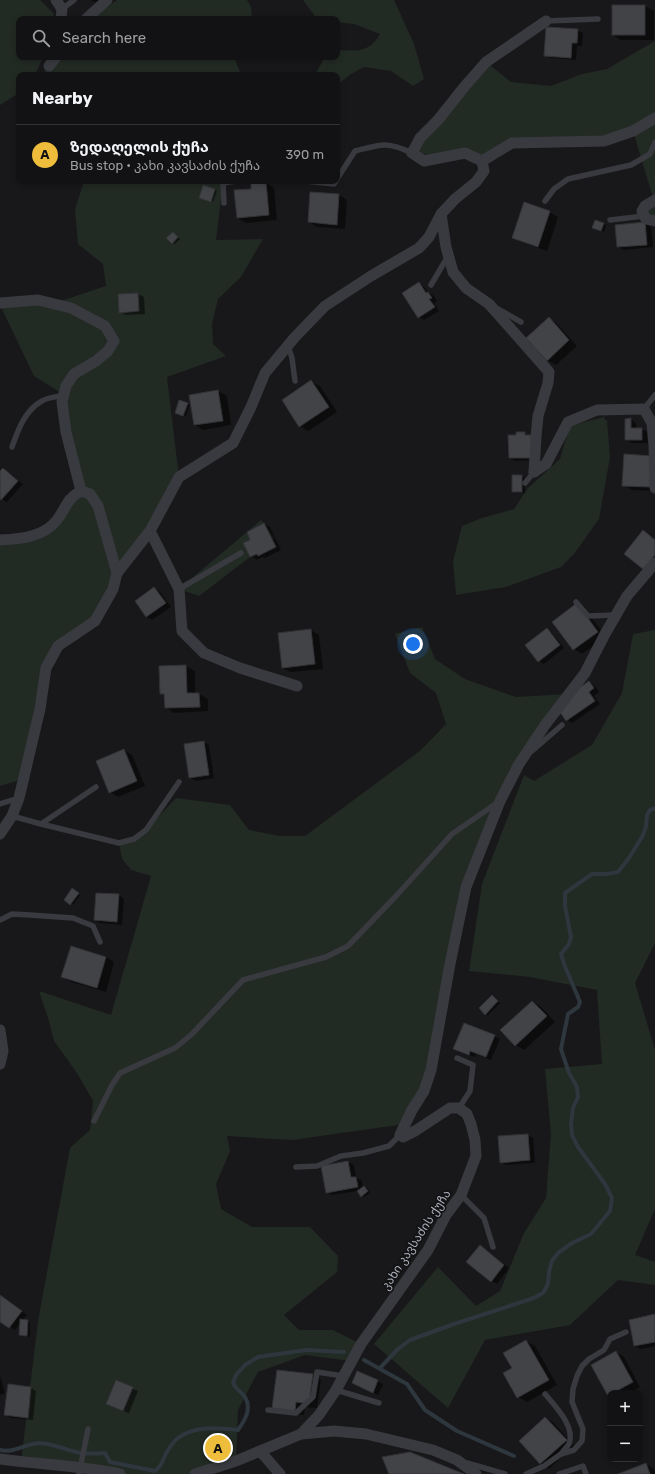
<!DOCTYPE html>
<html lang="en">
<head>
<meta charset="utf-8">
<style>
  body { margin:0; font-family:Rubik,"Noto Sans Georgian",sans-serif; background:#1f2022; color:#f1f3f6 }
  .controls { position:absolute; right:12px; bottom:12px; display:grid; overflow:hidden; border-radius:8px; box-shadow:0 2px 6px #0003 }
  .controls button { width:36px; height:36px; display:grid; place-items:center; padding:0; border:0; border-bottom:1px solid #313234; background:#121214; color:#f1f3f6; font:20px sans-serif }
  .you { position:absolute; left:413px; top:644px; width:14px; height:14px; margin:-10px; border:3px solid #fff; border-radius:50%; background:#1a73e8; box-shadow:0 0 0 6px #1a73e833 }
  .badge { display:grid; place-items:center; width:26px; height:26px; border-radius:50%; background:#eebd3c; color:#111; font-size:13px; font-weight:700 }
  .pin { position:absolute; translate:-50% -50%; border:2px solid #fff; box-shadow:0 1px 4px #0006 }
  .list { margin:0; padding:0; list-style:none }
  h2 { display:flex; justify-content:space-between; align-items:center; height:52px; margin:0; padding:0 16px; font-size:17px }
  h2 small { font-size:13px; font-weight:400; color:#9c9ea0 }
  .list li { display:grid; grid-template-columns:26px 1fr auto; gap:12px; align-items:center; box-sizing:border-box; height:60px; padding:0 16px; border-top:1px solid #313234 }
  .list b { display:block; font-size:15px; white-space:nowrap }
  .list p { margin:0; font-size:13px; white-space:nowrap; color:#9c9ea0 }
  .list em { font-size:13px; font-style:normal; color:#9c9ea0 }
  .icon { flex:none; width:22px; height:22px; fill:none; stroke:currentColor; stroke-width:2; stroke-linecap:round; stroke-linejoin:round }
  .map { position:relative; flex:none; width:655px; height:1474px; overflow:hidden }
  .search { position:absolute; background:#121214; box-shadow:0 2px 6px #0003; left:16px; top:16px; width:324px; height:44px; display:flex; align-items:center; gap:10px; box-sizing:border-box; padding:0 14px; border-radius:8px; color:#9c9ea0; font-size:15px }
  .panel { position:absolute; background:#121214; box-shadow:0 2px 6px #0003; left:16px; top:72px; width:324px; height:112px; border-radius:8px }
  .map>svg:first-child { display:block }
</style>
</head>
<body>
<div class="map">
<svg width="655" height="1474" viewBox="0 0 655 1474">
  <rect width="100%" height="100%" fill="#18181a"/>
  <!-- green -->
  <g fill="#222a24">
    <polygon points="0,0 40,0 54,14 53,19 19,19 19,57 43,57 35,75 19,75 19,93 0,105"/>
    <polygon points="117,0 247,0 251,7 252,19 89,19"/>
    <path d="M303 0H394L414 44 424 79 413 86 391 71 364 67 351 74 337 85V75H318L317 71 325 57H337V50C357 51 369 53 380 34L354 24 337 22V19H317Z"/>
    <polygon points="655,41 655,221 642,211 654,201 633,131 604,141 512,143 482,161 412,153 486,62 511,82 551,86 582,74 607,69"/>
    <polygon points="56,57 234,57 241,75 42,75"/>
    <polygon points="84,181 236,181 223,183 216,240 263,239 241,277 218,299 212,324 213,344 226,356 167,377 179,477 117,573 95,621 58,646 46,668 23,779 0,786 0,540 47,531 81,490 64,395 34,376 0,305 55,303 106,286 103,264 78,244 75,209"/>
    <polygon points="605,417 604,420 607,420 610,457 599,519 574,554 561,567 506,587 456,595 453,561 462,526 482,518 514,509 528,488 560,459 569,428 571,425"/>
    <polygon points="261,520 275,538 199,596 179,589"/>
    <polygon points="422,627 435,659 465,679 516,697 568,694 531,746 466,887 431,1070 405,1124 292,1140 227,1136 230,1151 216,1184 221,1209 252,1227 310,1227 338,1256 337,1272 284,1315 299,1330 333,1330 361,1344 351,1361 305,1355 258,1372 238,1410 236,1461 195,1474 120,1474 21,1462 38,1321 70,1148 90,1130 93,1101 77,1073 54,1041 49,1021 39,991 111,1015 151,876 131,870 122,859 119,843 134,839 146,830 176,798 230,805 249,830 280,836 305,836 421,750 446,724 436,693 410,673 395,634"/>
    <polygon points="655,630 655,943 635,983 655,1050 655,1209 635,1255 655,1262 655,1285 618,1280 570,1325 485,1340 448,1408 374,1344 438,1267 476,1306 500,1291 524,1233 546,1198 551,1134 545,1069 602,1064 597,990 530,977 469,971 482,884 524,775 534,781 592,745 622,693 633,634"/>
  </g>
  <!-- shadow -->
  <g fill="#0007">
    <polygon points="91,0 100,0 96,3"/>
    <polygon points="613,6 645,6 654,11 654,40 621,40 613,35"/>
    <polygon points="577,30 583,33 582,46 577,46 576,60 550,58 545,55"/>
    <polygon points="266,183 274,188 277,220 246,223 237,218 252,190"/>
    <polygon points="215,190 217,191 213,202 202,199"/>
    <polygon points="311,193 339,195 347,200 345,229 317,227 309,222"/>
    <polygon points="524,204 550,212 558,217 547,251 521,242 513,237"/>
    <polygon points="645,223 651,227 653,247 624,250 618,247"/>
    <polygon points="604,224 606,225 604,232 596,229"/>
    <polygon points="175,235 180,239 175,244 172,243"/>
    <polygon points="419,284 424,287 428,292 434,296 437,301 434,303 439,311 424,320 419,317"/>
    <polygon points="138,294 144,297 145,314 126,315 120,312 119,295"/>
    <polygon points="549,319 557,324 577,346 556,365 547,360"/>
    <polygon points="311,382 320,386 337,412 308,431 300,426"/>
    <polygon points="218,391 227,396 231,425 203,430 195,425"/>
    <polygon points="188,404 190,405 186,416 178,414"/>
    <polygon points="631,419 636,423 637,429 642,429 647,432 648,443 632,443 626,440"/>
    <polygon points="524,433 529,436 539,460 515,461 510,458 518,436"/>
    <polygon points="625,455 655,491 632,490 623,485"/>
    <polygon points="3,469 23,484 7,502 0,498 0,472"/>
    <polygon points="522,476 524,477 525,493 516,493 513,491"/>
    <polygon points="264,524 270,527 281,550 265,558 262,557 257,560 251,556 252,540"/>
    <polygon points="154,589 160,592 171,607 152,620 147,617 136,602"/>
    <polygon points="585,609 606,637 582,654 574,649"/>
    <polygon points="311,630 319,635 323,669 291,672 282,668"/>
    <polygon points="547,630 552,633 564,648 544,664 539,661"/>
    <polygon points="186,666 195,671 195,694 199,694 208,699 208,711 174,713 166,708 165,696 160,693 160,667"/>
    <polygon points="589,682 595,686 599,692 594,696 600,704 572,723 567,720"/>
    <polygon points="204,742 209,745 214,778 196,781 190,778 185,745"/>
    <polygon points="124,750 132,755 145,786 118,797 110,792"/>
    <polygon points="72,890 80,895 73,905 65,899"/>
    <polygon points="119,895 124,899 122,925 100,923 95,920"/>
    <polygon points="71,947 106,957 114,962 106,992 71,982 63,977"/>
    <polygon points="492,996 500,1003 488,1015 486,1014"/>
    <polygon points="532,1002 541,1007 555,1022 524,1050 516,1045"/>
    <polygon points="494,1036 500,1039 491,1060 476,1054 475,1057 460,1052"/>
    <polygon points="527,1135 533,1138 535,1163 506,1165 501,1162"/>
    <polygon points="348,1162 354,1165 356,1177 362,1181 363,1188 364,1187 367,1188 370,1193 364,1197 358,1191 332,1195 327,1192 322,1167"/>
    <polygon points="485,1250 509,1268 497,1284 491,1281"/>
    <polygon points="0,1296 27,1315 22,1320 30,1322 30,1337 20,1335 21,1322 15,1330 0,1320"/>
    <polygon points="655,1315 655,1346 641,1349 635,1346 630,1320"/>
    <polygon points="526,1341 535,1346 557,1385 527,1402 518,1397"/>
    <polygon points="616,1352 624,1357 640,1387 630,1393 610,1393 610,1396 608,1395"/>
    <polygon points="358,1372 383,1384 378,1395 358,1386"/>
    <polygon points="0,1375 5,1393 0,1395"/>
    <polygon points="312,1375 321,1380 317,1408 305,1407 304,1415 282,1413"/>
    <polygon points="116,1382 138,1391 129,1413 113,1407"/>
    <polygon points="31,1388 36,1391 33,1420 11,1418 5,1415"/>
    <polygon points="545,1418 554,1423 574,1446 549,1469 541,1464 520,1441"/>
    <polygon points="646,1464 654,1469 655,1474 621,1474"/>
  </g>
  <g fill="none" stroke-linecap="round" stroke-linejoin="round">
    <!-- stream -->
    <g stroke="#2e363e" stroke-width="4">
      <polyline points="364,1360 407,1384 425,1410 457,1431 514,1456"/>
      <polyline points="380,1368 398,1349 410,1340 454,1324 534,1298 543,1293 548,1284 549,1272 552,1261 558,1253 572,1243 591,1234 610,1211 612,1198 605,1184 578,1147 572,1135 571,1124 573,1108 578,1097 577,1087 569,1073 561,1049 568,1014 578,1007 580,1002 564,964 561,954 569,944 571,937 565,906 565,893 592,874 607,874 618,872 629,858 642,837 646,827 647,815 650,810 655,808"/>
      <path d="M0 1450C12 1453 22 1446 33 1444 47 1441 63 1449 76 1452 86 1454 95 1454 105 1453L110 1462 155 1471C164 1464 162 1459 168 1450 171 1446 174 1441 178 1438 195 1425 219 1428 238 1430 245 1420 252 1409 245 1397 242 1392 236 1390 233 1383L236 1375 245 1365 258 1357 306 1350 344 1352"/>
    </g>
  </g>
  <!-- building -->
  <g fill="#424347" stroke="#333236">
    <rect x="612" y="5" width="33" height="30"/>
    <polygon points="546,27 578,29 577,43 572,43 571,58 544,56"/>
    <polygon points="266,182 269,215 237,218 234,190 251,189 251,183"/>
    <polygon points="203,185 215,189 211,202 199,198"/>
    <polygon points="310,192 339,194 337,225 308,222"/>
    <polygon points="524,202 550,211 538,247 512,238"/>
    <polygon points="595,220 604,223 601,231 592,228"/>
    <polygon points="645,222 647,245 617,247 615,225"/>
    <polygon points="173,232 178,237 172,244 166,238"/>
    <polygon points="419,282 426,293 428,292 432,298 429,299 435,307 418,318 402,293"/>
    <polygon points="138,293 139,311 119,313 118,294"/>
    <polygon points="549,317 569,340 547,361 526,338"/>
    <polygon points="311,380 329,407 299,427 282,400"/>
    <polygon points="218,390 223,421 194,425 189,395"/>
    <polygon points="179,400 188,403 183,416 175,413"/>
    <polygon points="631,418 631,428 642,428 642,440 625,440 625,419"/>
    <polygon points="516,432 525,432 525,435 533,435 533,458 509,458 508,435 516,435"/>
    <polygon points="624,454 652,456 650,487 622,486"/>
    <polygon points="3,468 18,481 1,500 0,499 0,471"/>
    <rect x="512" y="475" width="10" height="17"/>
    <polygon points="264,523 276,547 258,556 257,554 250,557 243,543 250,540 247,532"/>
    <polygon points="643,530 655,540 655,555 643,569 624,554"/>
    <polygon points="154,587 166,603 146,617 135,601"/>
    <polygon points="577,603 598,632 573,650 552,622"/>
    <polygon points="547,628 560,645 538,662 525,645"/>
    <polygon points="311,629 315,664 282,668 278,633"/>
    <polygon points="186,665 187,693 199,693 200,707 165,708 164,694 160,694 159,666"/>
    <polygon points="589,681 594,688 589,692 595,701 566,721 558,709 564,699"/>
    <polygon points="204,741 209,775 189,778 184,744"/>
    <polygon points="124,749 137,781 109,793 96,761"/>
    <polygon points="72,888 79,893 70,905 64,900"/>
    <polygon points="96,893 119,894 117,922 94,920"/>
    <polygon points="71,946 106,957 97,988 61,977"/>
    <polygon points="492,995 498,1001 485,1015 479,1008"/>
    <polygon points="532,1001 547,1016 515,1046 500,1030"/>
    <polygon points="464,1023 495,1035 486,1057 470,1051 469,1055 453,1049"/>
    <polygon points="528,1134 530,1160 500,1163 498,1136"/>
    <polygon points="348,1161 351,1177 356,1177 358,1187 326,1193 321,1166"/>
    <polygon points="364,1186 368,1191 361,1197 357,1191"/>
    <polygon points="480,1245 504,1265 491,1282 466,1262"/>
    <polygon points="0,1295 22,1311 9,1328 0,1322"/>
    <polygon points="655,1314 655,1342 634,1346 629,1320"/>
    <polygon points="20,1319 28,1320 27,1336 19,1335"/>
    <polygon points="526,1340 549,1380 517,1398 503,1373 512,1368 503,1353"/>
    <polygon points="616,1351 633,1382 613,1393 610,1393 608,1396 591,1365"/>
    <polygon points="277,1370 313,1374 309,1404 296,1402 295,1411 272,1408"/>
    <polygon points="357,1371 378,1380 373,1393 352,1383"/>
    <polygon points="116,1380 133,1387 123,1411 106,1404"/>
    <polygon points="8,1384 31,1387 28,1418 4,1415"/>
    <polygon points="545,1417 567,1440 540,1464 519,1441"/>
    <polygon points="410,1452 464,1474 389,1474 382,1457"/>
    <polygon points="646,1463 650,1474 618,1474"/>
  </g>
  <g fill="none" stroke-linecap="round" stroke-linejoin="round">
    <!-- service -->
    <g stroke="#393a3f" stroke-width="5.5">
      <polyline points="62,9 74,0"/>
      <polyline points="546,21 598,19"/>
      <path d="M337 179 355 151C381 144 387 141 412 153"/>
      <polyline points="305,181 334,184 336,181"/>
      <polyline points="545,201 554,189 568,179 631,165 650,154 655,142"/>
      <polyline points="224,203 223,183 236,181"/>
      <polyline points="610,220 644,216"/>
      <polyline points="431,285 448,256"/>
      <polyline points="498,309 521,322"/>
      <polyline points="288,346 292,358 295,381"/>
      <polyline points="644,409 655,395"/>
      <path d="M12 447C18 430 25 410 42 401 48 397 57 397 64 395"/>
      <polyline points="525,483 534,472"/>
      <polyline points="179,589 241,553"/>
      <polyline points="576,602 588,616 615,615"/>
      <polyline points="532,751 562,725"/>
      <polyline points="0,804 19,798"/>
      <polyline points="12,816 41,824 119,843 134,839 146,830 179,782"/>
      <polyline points="41,824 96,787"/>
      <polyline points="0,920 12,914 30,915 73,918 93,926 100,942"/>
      <polyline points="457,1058 473,1065 470,1091 459,1108"/>
      <polyline points="94,1121 112,1085 120,1073 175,1048 192,1034 243,980 326,957 348,946 397,895 452,834 497,803"/>
      <polyline points="296,1167 317,1166 341,1156 363,1153 389,1146 400,1135"/>
      <polyline points="461,1195 484,1218 493,1247"/>
      <polyline points="336,1390 379,1403"/>
      <path d="M545 1394C555 1406 576 1427 569 1444 567 1447 563 1451 561 1454"/>
      <polyline points="268,1410 296,1413 313,1397 317,1372 343,1376"/>
      <polyline points="467,1463 505,1474"/>
      <polyline points="79,1474 88,1429"/>
      <polyline points="526,1474 544,1466 561,1454 574,1450 582,1441 583,1429 572,1402 573,1389 577,1376 582,1366 589,1359 604,1350 610,1339 626,1332"/>
      <polyline points="559,1474 583,1466 586,1474"/>
    </g>
    <!-- minor -->
    <g stroke="#393a3f" stroke-width="11">
      <polyline points="56,0 62,9 61,19"/>
      <polyline points="86,19 107,0"/>
      <polyline points="49,66 56,57"/>
      <polyline points="482,161 512,143 604,141 633,131 655,118"/>
      <polyline points="655,200 645,206 642,211 646,219 655,221"/>
      <polyline points="441,214 446,247 453,272 466,288 489,304 549,372 548,383 538,416 536,437 534,472"/>
      <polyline points="0,303 38,300 71,308 105,326 114,341 108,351 96,361 74,374 66,386 62,402 66,432 81,491"/>
      <polyline points="534,472 546,464 568,422 597,410 644,409 652,423 654,445 655,488"/>
      <polyline points="81,491 90,494 98,506 117,573"/>
      <polyline points="150,531 179,589 182,631 204,653 240,668 297,686"/>
      <path d="M0 540C21 539 44 537 57 520 67 507 66 499 81 491"/>
      <polyline points="0,834 12,816 19,798 40,709 46,668 58,646 95,621 113,589 117,573 150,531 179,477 233,443 251,407 265,373 295,337 325,306 371,276 419,248 429,237 441,214 455,199 476,182 484,171 482,161 465,153 424,161 412,153 420,138 438,120 465,86 486,62 546,21"/>
      <polyline points="0,1030 3,1051 0,1064"/>
      <polyline points="301,1434 319,1415 336,1390 361,1344 428,1250 446,1215 461,1195 476,1156 475,1140 471,1124 467,1114 459,1108 450,1108 415,1131 403,1137 400,1135 412,1110 424,1091 431,1070 450,964 466,887 500,801 519,764 545,725 585,673 605,634 627,596 655,563"/>
      <polyline points="261,1452 280,1474"/>
      <path d="M0 1459C40 1465 80 1465 120 1474"/>
      <polyline points="195,1474 236,1461 301,1434 334,1431 366,1434 433,1450 457,1460 476,1474"/>
    </g>
  </g>
  <g text-anchor="middle" dominant-baseline="central" stroke-width="3.5" stroke-linejoin="round" paint-order="stroke">
    <!-- street labels -->
    <g font-size="12" fill="#abafba" stroke="#131315">
      <text transform="translate(416 1240) rotate(-57)">კახი კავსაძის ქუჩა</text>
    </g>
  </g>
</svg>
<div class="controls">
<button>+</button>
<button>−</button>
</div>
<div class="you"></div>
<div class="pin badge" style="left:218px;top:1448px">A</div>
<div class="search"><svg class="icon" aria-label="search" viewBox="0 0 24 24"><circle cx="10" cy="10" r="6"/><path d="M15 15l6 6"/></svg>Search here</div>
<section class="panel">
<h2>Nearby<small></small></h2>
<ul class="list">
<li><span class="badge">A</span><div><b>ზედაღელის ქუჩა</b><p>Bus stop · კახი კავსაძის ქუჩა</p></div><em>390 m</em></li>
</ul>
</section>
</div>
</body>
</html>
